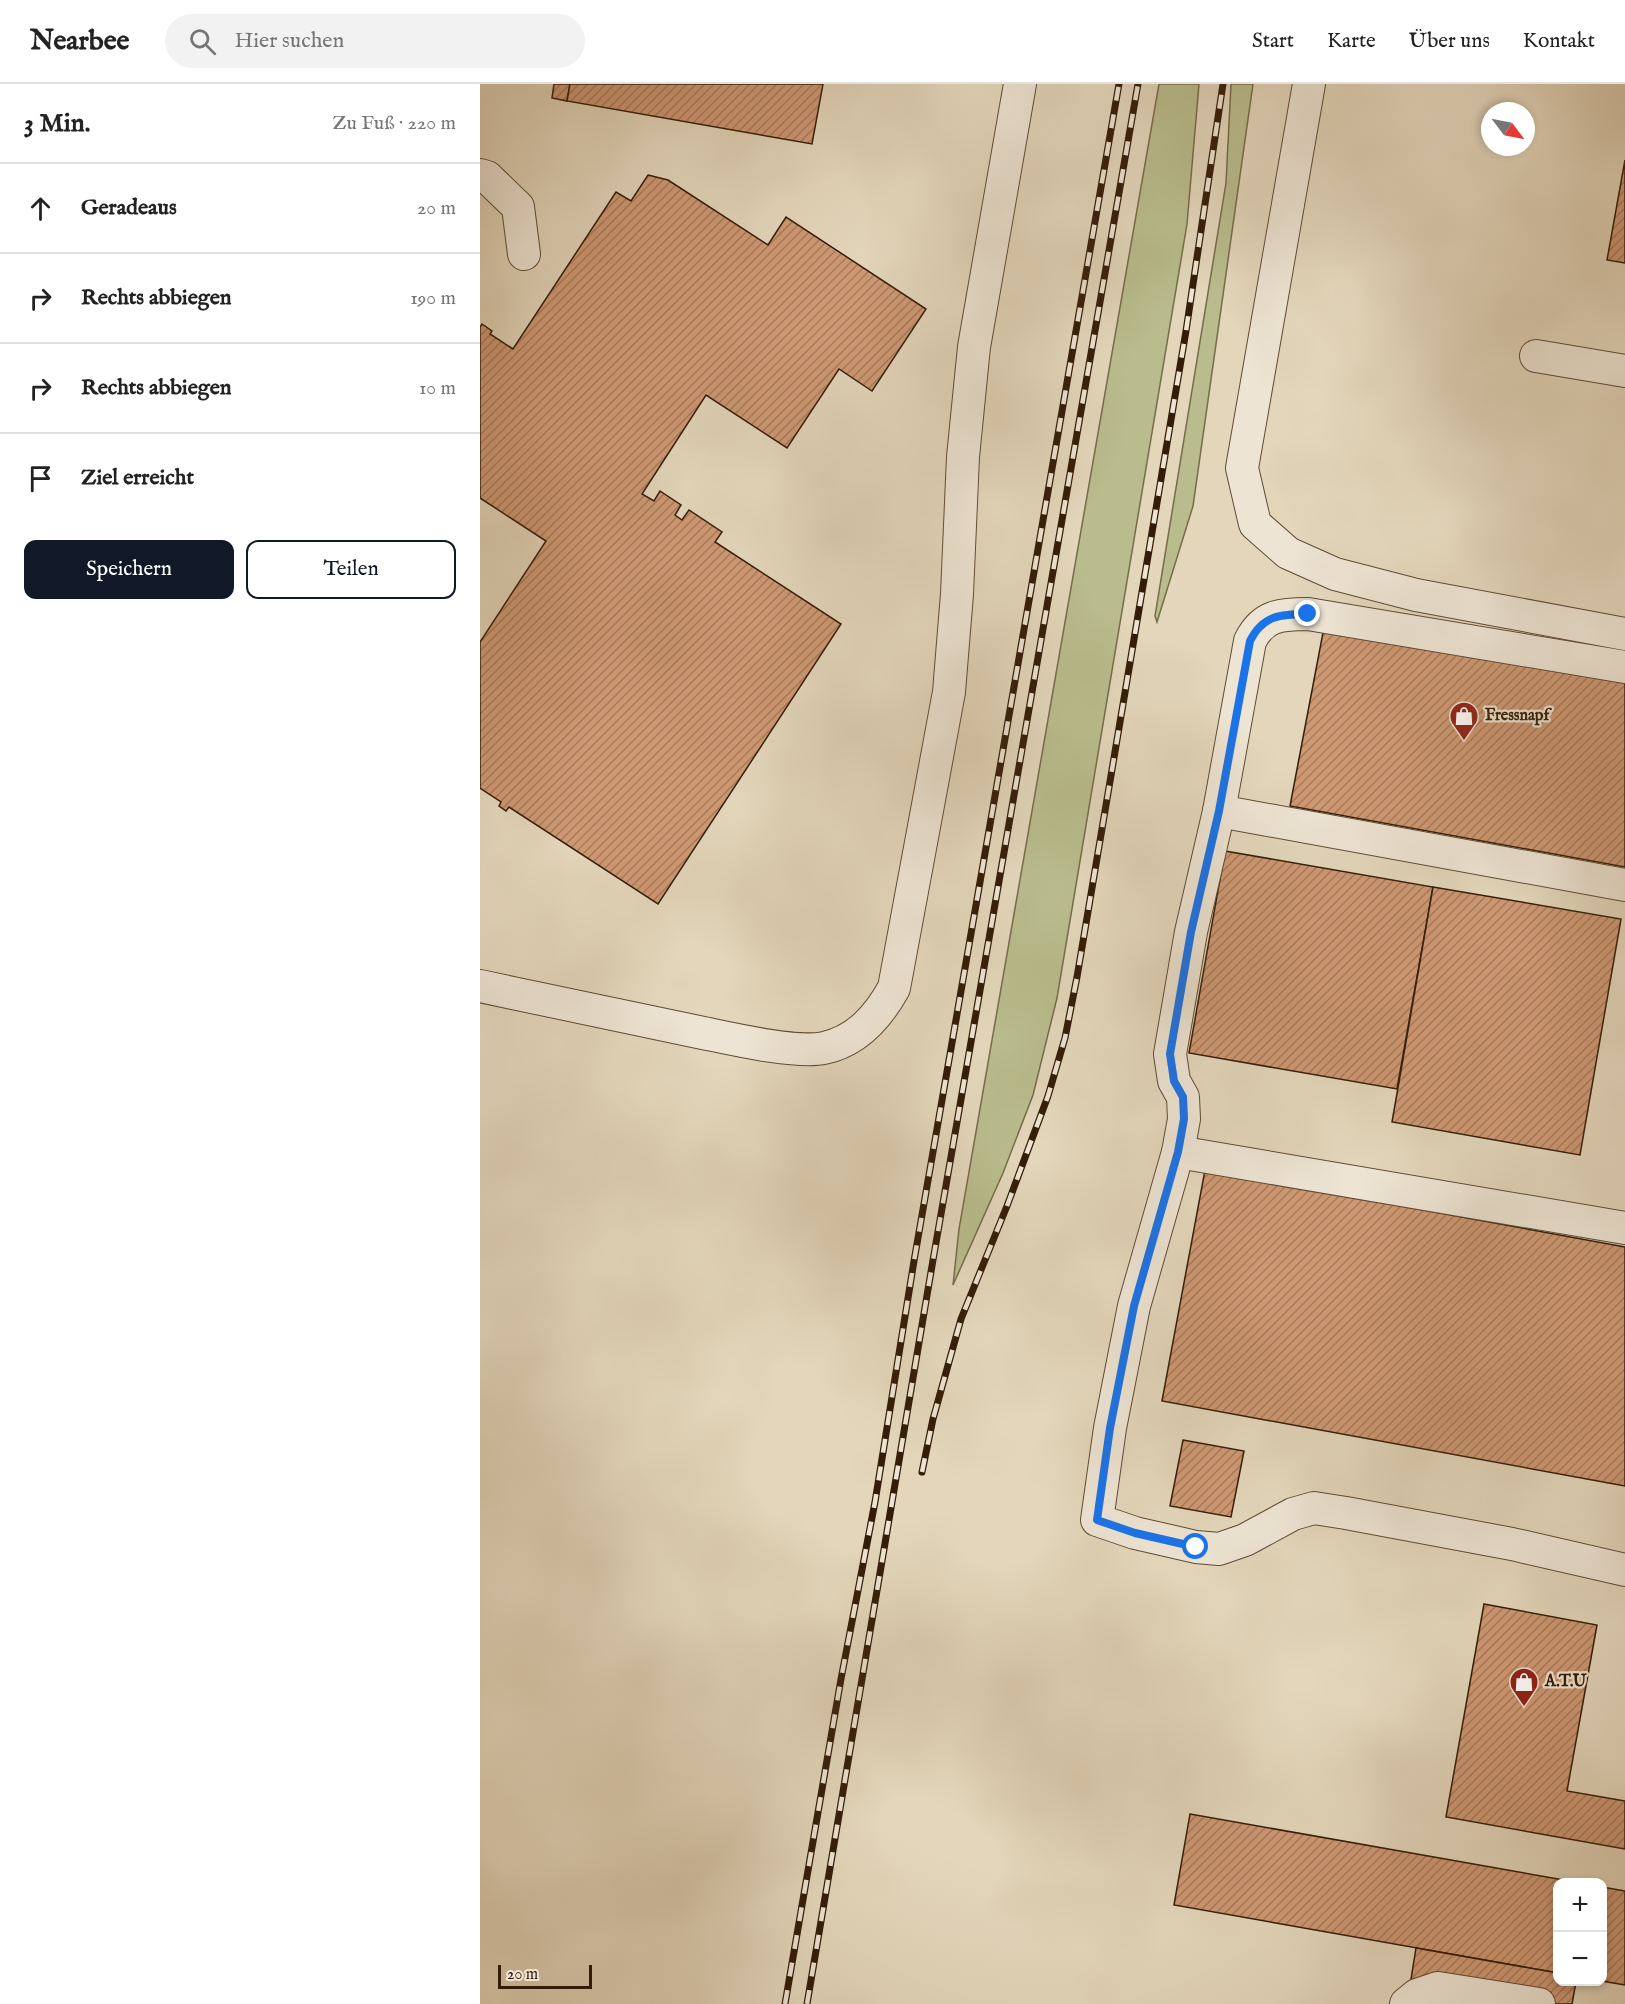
<!DOCTYPE html>
<html lang="de">
<head>
<meta charset="utf-8">
<style>
  body { margin:0; font-family:"IM FELL English",serif; background:#f2f2f2; color:#222 }
  .controls { position:absolute; right:18px; bottom:18px; display:grid; overflow:hidden; border-radius:12px; box-shadow:0 3px 9px #0003 }
  .controls button { width:54px; height:54px; display:grid; place-items:center; padding:0; border:0; border-bottom:2px solid #e0e0e0; background:#fff; color:#222; font:30px sans-serif }
  .compass { position:absolute; left:1001px; top:18px; width:54px; height:54px; border-radius:50%; background:#fff; box-shadow:0 3px 9px #0003; rotate:122deg }
  .scale { position:absolute; left:18px; bottom:15px; width:94px; box-sizing:border-box; padding-left:6px; border:3px solid #341d08; border-top:0; font-size:16px; line-height:21px; white-space:nowrap; color:#341d08; -webkit-text-stroke:4px #ede4d3; paint-order:stroke }
  .stop { position:absolute; width:18px; height:18px; margin:-14px; border:4px solid #1a73e8; border-radius:50%; background:#fff }
  .stop.end { background:#1a73e8; border-color:#fff; box-shadow:0 2px 6px #0008 }
  .list { margin:0; padding:0; list-style:none }
  h2 { display:flex; justify-content:space-between; align-items:center; height:78px; margin:0; padding:0 24px; font-size:26px }
  h2 small { font-size:20px; font-weight:400; color:#767676 }
  .list li { display:grid; grid-template-columns:39px 1fr auto; gap:18px; align-items:center; box-sizing:border-box; height:90px; padding:0 24px; border-top:2px solid #e0e0e0 }
  .list b { display:block; font-size:22px; white-space:nowrap }
  .list em { font-size:20px; font-style:normal; color:#767676 }
  .actions { display:flex; gap:12px; padding:18px 24px }
  .actions a { flex:1; padding:14px 0; border:2px solid #111827; border-radius:12px; text-align:center; font-size:21px; color:#111827 }
  .actions .main { background:#111827; color:#fff }
  .icon { flex:none; width:33px; height:33px; fill:none; stroke:currentColor; stroke-width:2; stroke-linecap:round; stroke-linejoin:round }
  .map { position:relative; flex:none; width:1145px; height:1920px; overflow:hidden }
  header { display:flex; align-items:center; gap:36px; box-sizing:border-box; height:84px; padding:0 30px; background:#fff; border-bottom:2px solid #e0e0e0 }
  header strong { font-size:28px }
  nav { display:flex; gap:33px; margin-inline-start:auto; font-size:21px }
  .search { width:420px; height:54px; background:#f2f2f2; display:flex; align-items:center; gap:15px; box-sizing:border-box; padding:0 21px; border-radius:33px; color:#767676; font-size:22px }
  main { display:flex }
  aside { flex:1; background:#fff }
  .map>svg:first-child { display:block }
</style>
</head>
<body>
<header>
<strong>Nearbee</strong>
<div class="search"><svg class="icon" aria-label="search" viewBox="0 0 24 24"><circle cx="10" cy="10" r="6"/><path d="M15 15l6 6"/></svg>Hier suchen</div>
<nav><a>Start</a><a>Karte</a><a>Über uns</a><a>Kontakt</a></nav>
</header>
<main>
<aside>
<h2>3 Min.<small>Zu Fuß · 220 m</small></h2>
<ul class="list">
<li><svg class="icon" aria-label="ahead" viewBox="0 0 24 24"><path d="M12 20V5M6 11l6-6 6 6"/></svg><div><b>Geradeaus</b></div><em>20 m</em></li>
<li><svg class="icon" aria-label="right" viewBox="0 0 24 24"><path d="M7 20v-9h11M14 6l5 5-5 5"/></svg><div><b>Rechts abbiegen</b></div><em>190 m</em></li>
<li><svg class="icon" aria-label="right" viewBox="0 0 24 24"><path d="M7 20v-9h11M14 6l5 5-5 5"/></svg><div><b>Rechts abbiegen</b></div><em>10 m</em></li>
<li><svg class="icon" aria-label="arrive" viewBox="0 0 24 24"><path d="M6 21V4h12l-3 4 3 4H6"/></svg><div><b>Ziel erreicht</b></div></li>
</ul>
<div class="actions"><a class="main">Speichern</a><a>Teilen</a></div>
</aside>
<div class="map">
<svg width="1145" height="1920" viewBox="0 0 1145 1920">
  <defs>
    <pattern id="building-hatch" width="6" height="6" patternUnits="userSpaceOnUse" patternTransform="scale(1.5)"><rect width="6" height="6" fill="#ce9873"/><path d="M-1 1l2-2M0 6l6-6M5 7l2-2" fill="none" stroke="#a87b5c"/></pattern>
  </defs>
  <rect width="100%" height="100%" fill="#e3d6bb"/>
  <filter id="stains"><feTurbulence type="fractalNoise" baseFrequency=".00333" numOctaves="4"/><feColorMatrix values="0 0 0 0 .2 0 0 0 0 .09 0 0 0 0 .02 0 0 0 .5 -.17"/></filter>
  <radialGradient id="worn" r=".72"><stop offset=".6" stop-color="#630" stop-opacity="0"/><stop offset="1" stop-color="#630" stop-opacity=".3"/></radialGradient>
  <!-- grass -->
  <g fill="#b9bc8d" stroke="#766c4a" stroke-width="1.5">
    <polygon points="679,0 719,0 707,140 577,914 553,1011 523,1089 473,1201 479,1145"/>
    <polygon points="751,0 773,0 713,422 677,538 675,532 746,99"/>
  </g>
  <!-- building -->
  <g fill="url(#building-hatch)" stroke="#341d08" stroke-width="1.5">
    <polygon points="74,0 90,0 87,17 72,14"/>
    <polygon points="90,0 343,0 332,60 87,17"/>
    <polygon points="1145,76 1145,179 1127,176"/>
    <polygon points="168,91 188,96 288,161 306,133 446,225 392,307 359,285 307,364 226,311 162,410 174,417 180,407 201,421 195,431 202,436 209,426 242,448 235,458 361,540 178,820 29,723 26,727 19,722 21,718 0,704 0,558 66,457 0,414 0,243 2,240 12,247 10,250 33,265 136,108 151,117"/>
    <polygon points="845,538 1145,593 1145,783 810,722"/>
    <polygon points="745,767 953,803 917,1005 709,969"/>
    <polygon points="953,803 1141,835 1100,1071 912,1038"/>
    <polygon points="725,1086 1145,1163 1145,1402 682,1317"/>
    <polygon points="703,1356 764,1367 751,1433 690,1422"/>
    <polygon points="1004,1520 1117,1541 1087,1707 1145,1717 1145,1765 966,1733"/>
    <polygon points="710,1730 1095,1798 1078,1798 1078,1889 694,1821"/>
    <polygon points="1122,1803 1145,1807 1145,1901 1122,1897"/>
    <polygon points="936,1864 1078,1889 1078,1898 1096,1898 1092,1920 927,1920"/>
  </g>
  <g fill="none" stroke-linecap="round" stroke-linejoin="round">
    <!-- minor casing -->
    <g stroke="#604b35" stroke-width="34">
      <g id="minor">
        <polyline points="829,0 762,384 775,440 808,469 855,490 936,511 1145,550"/>
        <polyline points="0,91 7,93 38,123 44,170"/>
        <polyline points="1056,272 1145,287"/>
        <path d="M1145 583 828 530C801 530 783 531 770 557L739 727 1145 801"/>
        <polyline points="739,727 711,848 690,970 694,997 703,1013 704,1035 698,1068 654,1222 630,1344 617,1436 655,1449 716,1463 739,1465 765,1456 813,1430 834,1424 866,1429 1032,1460 1145,1486"/>
        <path d="M0 902C74 918 148 933 223 949 252 955 317 970 344 964 377 957 398 933 414 904L469 608 477 510 483 373 494 263 540 0"/>
        <polyline points="698,1068 1145,1144"/>
        <polyline points="926,1920 937,1911 958,1904 1059,1920"/>
      </g>
    </g>
    <!-- minor -->
    <use href="#minor" stroke="#ede4d3" stroke-width="32"/>
    <!-- rail casing -->
    <g stroke="#341d08" stroke-width="7">
      <g id="rail">
        <polyline points="442,1388 453,1335 481,1235 527,1122 568,1012 585,954 597,893 706,247 743,0"/>
        <polyline points="305,1920 361,1595 395,1418 434,1177 639,0"/>
        <polyline points="327,1920 453,1176 658,0"/>
      </g>
    </g>
    <!-- rail -->
    <use href="#rail" stroke="#ede4d3" stroke-width="4.5" stroke-dasharray="14" stroke-linecap="butt"/>
  </g>
  <g fill="none" stroke-linecap="round" stroke-linejoin="round">
    <!-- route -->
    <path stroke="#1a73e8" stroke-width="8" d="M716 1463 655 1449 617 1436 630 1344 654 1222 698 1068 704 1035 703 1013 694 997 690 970 711 848 739 727 770 557C783 531 801 530 828 530"/>
  </g>
  <!-- icons -->
  <defs>
    <g id="shop-pin" transform="scale(1.5)"><path d="M0 17L-7.5 6A9.5 9.5 0 1 1 7.5 6Z" fill="#8f2418" stroke="#ede4d3"/><path d="M-5-2.5h2.3a2.7 3.5 0 0 1 5.4 0H5L5.5 6h-11ZM-1.5-2.5h3a1.5 2.3 0 0 0-3 0Z" fill="#fff"/></g>
  </defs>
  <g fill-rule="evenodd">
    <use href="#shop-pin" x="984" y="632"/>
    <use href="#shop-pin" x="1044" y="1598"/>
  </g>
  <g text-anchor="middle" dominant-baseline="central" stroke-width="4.5" stroke-linejoin="round" paint-order="stroke">
    <!-- poi labels -->
    <g font-size="16" font-weight="bold" fill="#341d08" stroke="#ede4d3" text-anchor="start">
      <text x="1005" y="632">Fressnapf</text>
      <text x="1065" y="1598">A.T.U</text>
    </g>
  </g>
  <rect width="100%" height="100%" filter="url(#stains)"/>
  <rect width="100%" height="100%" fill="url(#worn)"/>
</svg>
<div class="controls">
<button>+</button>
<button>−</button>
</div>
<svg class="compass" viewBox="-18 -18 36 36"><path d="M0-13l5 13h-10z" fill="#e53935"/><path d="M0 13l5-13h-10z" fill="#767676"/></svg>
<div class="scale">20 m</div>
<div class="stop" style="left:716px;top:1463px"></div>
<div class="stop end" style="left:828px;top:530px"></div>
</div>
</main>
</body>
</html>
